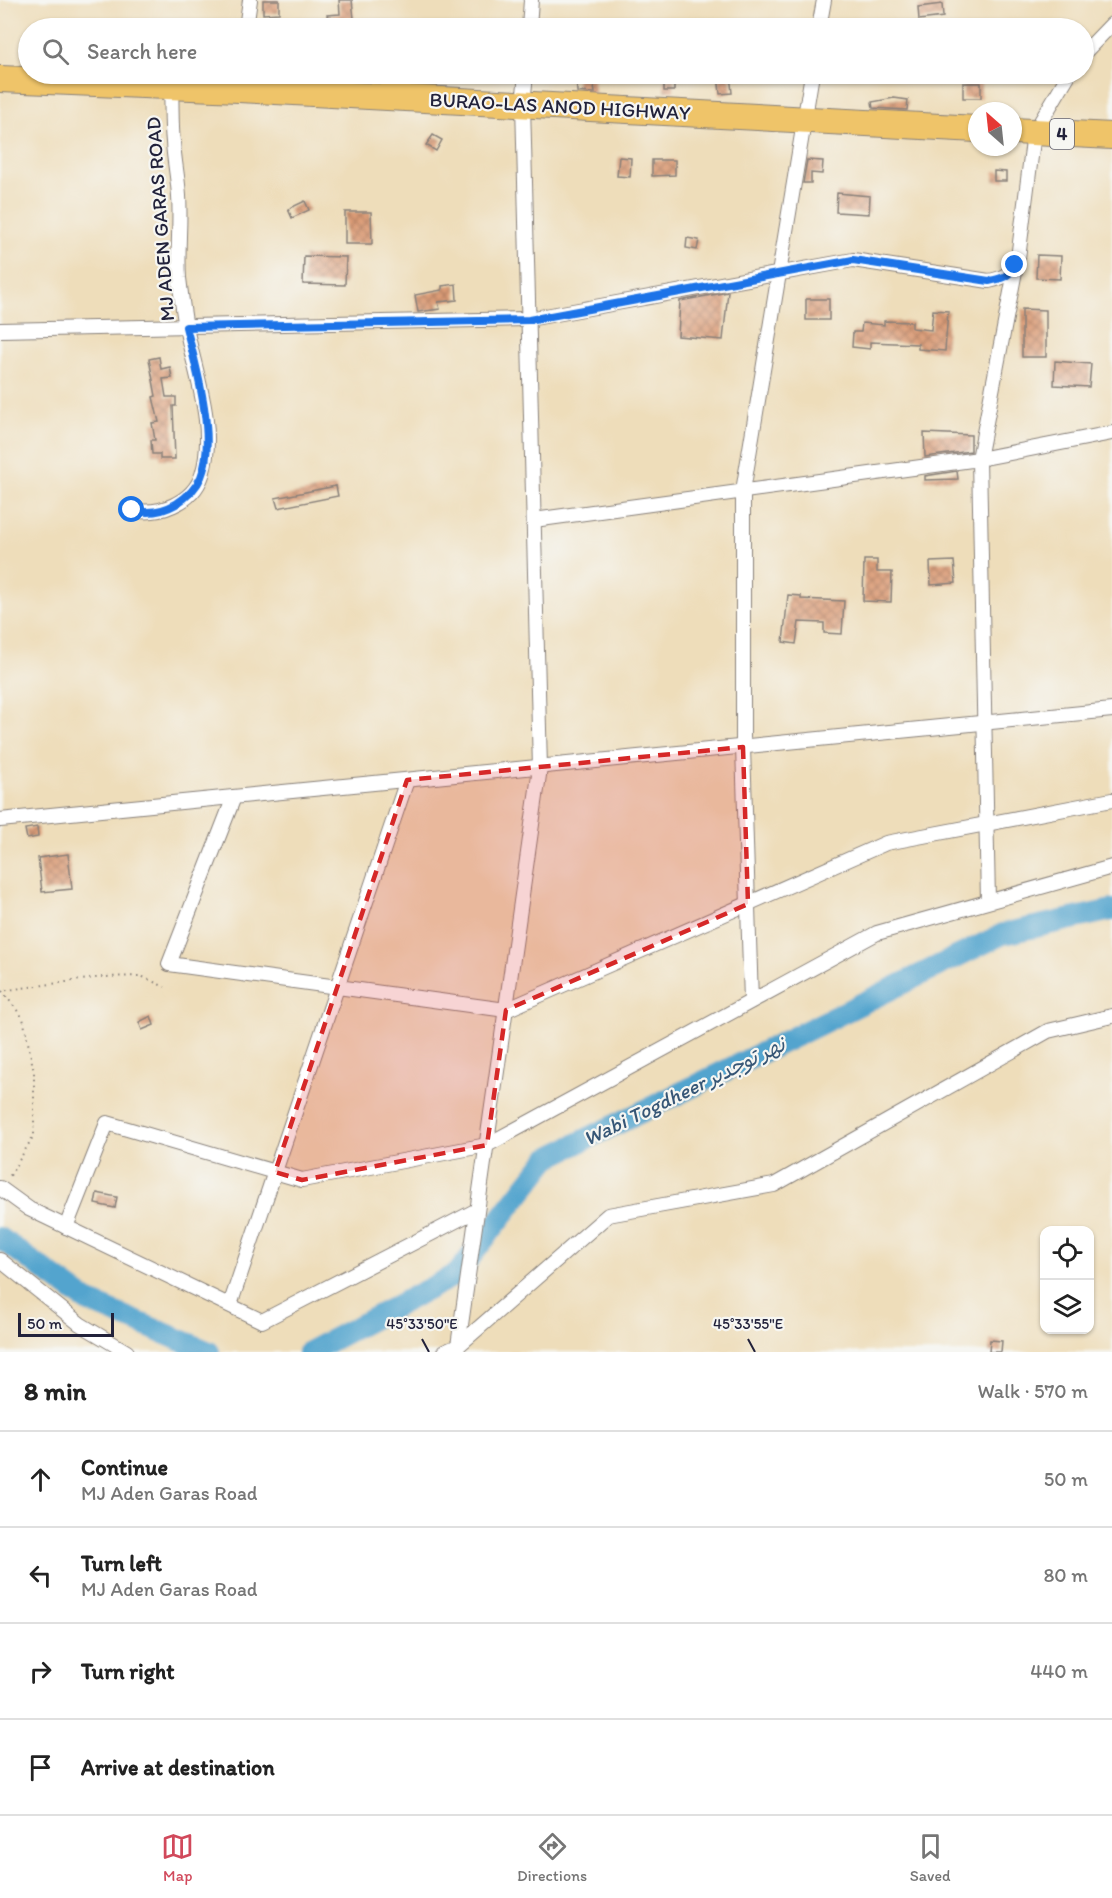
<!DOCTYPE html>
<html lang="en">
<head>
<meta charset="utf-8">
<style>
  body { margin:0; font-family:Itim,"Playpen Sans Arabic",sans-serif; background:#f6f6f6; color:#222 }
  .controls { position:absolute; right:18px; bottom:18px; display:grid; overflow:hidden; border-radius:12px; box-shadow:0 2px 4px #0004 }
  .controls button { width:54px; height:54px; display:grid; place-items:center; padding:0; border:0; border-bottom:2px solid #e0e0e0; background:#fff; color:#222; font:30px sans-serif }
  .compass { position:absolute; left:968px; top:102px; width:54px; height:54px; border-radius:50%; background:#fff; box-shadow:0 2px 4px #0004; rotate:333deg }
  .scale { position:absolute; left:18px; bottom:15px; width:96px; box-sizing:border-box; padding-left:6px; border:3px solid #22223b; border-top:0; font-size:16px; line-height:21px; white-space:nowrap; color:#22223b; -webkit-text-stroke:4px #f6f6f2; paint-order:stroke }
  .stop { position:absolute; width:18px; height:18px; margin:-14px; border:4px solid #1a73e8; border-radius:50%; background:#fff }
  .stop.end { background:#1a73e8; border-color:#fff; box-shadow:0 2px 6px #0008 }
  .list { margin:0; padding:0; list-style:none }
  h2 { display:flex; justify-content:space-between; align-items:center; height:78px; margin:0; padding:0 24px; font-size:26px }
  h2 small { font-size:20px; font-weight:400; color:#767676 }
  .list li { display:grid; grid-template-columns:39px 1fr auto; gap:18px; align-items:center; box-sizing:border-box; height:96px; padding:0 24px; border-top:2px solid #e0e0e0 }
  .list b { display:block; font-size:22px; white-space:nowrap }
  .list p { margin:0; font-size:20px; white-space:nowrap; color:#767676 }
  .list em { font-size:20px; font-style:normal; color:#767676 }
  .icon { flex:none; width:33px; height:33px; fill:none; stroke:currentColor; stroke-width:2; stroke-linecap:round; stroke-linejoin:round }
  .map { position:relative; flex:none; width:1112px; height:1352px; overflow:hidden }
  .search { position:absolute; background:#fff; box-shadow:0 2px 4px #0004; left:18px; right:18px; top:18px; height:66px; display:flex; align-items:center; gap:15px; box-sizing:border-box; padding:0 21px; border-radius:33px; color:#767676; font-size:22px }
  .sheet { height:462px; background:#fff }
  nav { display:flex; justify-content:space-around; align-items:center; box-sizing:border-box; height:84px; border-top:2px solid #e0e0e0; background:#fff; font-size:16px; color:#767676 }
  nav a { display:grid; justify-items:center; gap:3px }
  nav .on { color:#d1495b }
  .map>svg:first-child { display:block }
</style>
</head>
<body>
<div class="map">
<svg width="1112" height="1352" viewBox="0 0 1112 1352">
  <defs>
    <pattern id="building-cross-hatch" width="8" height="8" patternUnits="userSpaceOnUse" patternTransform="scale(1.5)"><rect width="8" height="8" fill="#db9b76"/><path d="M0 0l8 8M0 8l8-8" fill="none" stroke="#b17e62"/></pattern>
  </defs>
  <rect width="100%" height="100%" fill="#f6f6f2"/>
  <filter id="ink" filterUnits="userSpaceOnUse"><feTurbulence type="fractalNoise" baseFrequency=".0167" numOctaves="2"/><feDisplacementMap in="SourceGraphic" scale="12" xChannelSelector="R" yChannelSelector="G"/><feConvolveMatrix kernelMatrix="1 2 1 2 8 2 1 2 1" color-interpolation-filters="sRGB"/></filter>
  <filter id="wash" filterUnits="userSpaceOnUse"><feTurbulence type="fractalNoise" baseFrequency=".008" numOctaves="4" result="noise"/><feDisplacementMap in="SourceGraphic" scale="24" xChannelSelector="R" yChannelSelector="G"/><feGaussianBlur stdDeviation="1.35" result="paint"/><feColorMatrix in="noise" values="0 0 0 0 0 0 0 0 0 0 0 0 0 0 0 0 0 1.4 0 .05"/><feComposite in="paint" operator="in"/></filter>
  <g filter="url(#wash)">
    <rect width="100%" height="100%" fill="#eeddba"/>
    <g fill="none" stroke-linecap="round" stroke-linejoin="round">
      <!-- river -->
      <g stroke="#53a4ce" stroke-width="22">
        <polyline points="0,1238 87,1301 209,1352"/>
        <polyline points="309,1352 457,1274 548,1158 1003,934 1112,910"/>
      </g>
    </g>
    <g id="blocks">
      <!-- building -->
      <g fill="url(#building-cross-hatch)">
        <polygon points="263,0 279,0 279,13 263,14"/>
        <polygon points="339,0 352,0 355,28 329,28 327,15 340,14"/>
        <polygon points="942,4 943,17 919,20 918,7"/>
        <polygon points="576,74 592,74 595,93 577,92"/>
        <polygon points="718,74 730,74 732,93 720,94"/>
        <rect x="664" y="79" width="10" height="12"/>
        <rect x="963" y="83" width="18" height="15"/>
        <polygon points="894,98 908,100 907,110 873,108 872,102"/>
        <polygon points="433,135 442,140 436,151 426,145"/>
        <polygon points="619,157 631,158 630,177 617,176"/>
        <polygon points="652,160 675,160 675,175 652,176"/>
        <polygon points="807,160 823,161 822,174 811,173 811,183 803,183"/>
        <polygon points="994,171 1006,172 1006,181 994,181"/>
        <polygon points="837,193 870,196 869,214 836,212"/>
        <polygon points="305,201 309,210 292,218 288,209"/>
        <polygon points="345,212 371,212 372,244 345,244"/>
        <polygon points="687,238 699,240 697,250 686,248"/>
        <polygon points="1037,255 1061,256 1060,279 1036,278"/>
        <polygon points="304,256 346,257 345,285 303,284"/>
        <polygon points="456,284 457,300 438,302 440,309 418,312 415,295 442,290 442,286"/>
        <polygon points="728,292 723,340 678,336 680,301"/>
        <rect x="806" y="299" width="23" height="21"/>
        <polygon points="1022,309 1046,310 1046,357 1022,357"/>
        <polygon points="933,310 948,311 945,351 918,349 918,344 870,342 870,349 852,347 853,332 861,332 862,323 884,325 884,321 912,322 912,328 931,330"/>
        <polygon points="159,357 161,369 170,367 172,378 163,379 166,397 176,397 176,406 173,406 175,459 160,459 160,454 152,454 151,440 155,440 152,423 159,422 153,397 156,396 149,359"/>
        <polygon points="1055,361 1091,364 1089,387 1054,385"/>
        <polygon points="924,433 971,435 971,451 925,457"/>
        <polygon points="957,471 958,479 925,480 925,476"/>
        <polygon points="336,486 338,496 278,508 275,498"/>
        <polygon points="864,560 877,560 877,572 892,572 891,602 863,601"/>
        <polygon points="954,561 956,583 931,585 930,562"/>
        <polygon points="788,595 801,596 801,599 844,601 842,634 824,633 824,623 799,622 796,644 783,642"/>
        <polygon points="37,827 38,837 27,839 25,829"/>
        <polygon points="68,854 72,889 42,892 38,858"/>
        <polygon points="151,1016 154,1025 142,1030 139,1022"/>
        <polygon points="97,1193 117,1197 115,1208 95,1204"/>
        <polygon points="990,1340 1002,1341 1001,1352 989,1352"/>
      </g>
    </g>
  </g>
  <g filter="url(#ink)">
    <use href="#blocks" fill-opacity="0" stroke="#88807a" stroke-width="1.5"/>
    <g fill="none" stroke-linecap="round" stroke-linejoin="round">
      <!-- street casing -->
      <g stroke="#88807a" stroke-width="16">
        <g id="street">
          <polyline points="246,28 250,0"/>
          <polyline points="529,28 531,0"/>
          <polyline points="819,28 824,0"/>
          <polyline points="1084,53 1112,24"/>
          <path d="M0 330 529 319 853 260 989 281C1005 278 1012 273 1018 258L1034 133 1069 74"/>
          <path d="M132 510C158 516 193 503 202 475 217 427 195 374 186 327 183 311 181 294 179 278 177 250 181 223 179 196 178 178 174 160 173 142 171 124 172 105 171 87"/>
          <polyline points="534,520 979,459 1112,433"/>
          <polyline points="234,797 169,964 506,1010 886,843 1112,800"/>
          <polyline points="0,820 1112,710"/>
          <polyline points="988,901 979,459 1016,266"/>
          <polyline points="751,1001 743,747 743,491 812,74"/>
          <polyline points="0,1188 29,1209 262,1321 477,1210"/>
          <polyline points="66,1227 107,1123 302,1180 487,1145 877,933 1112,867"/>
          <polyline points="0,1260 80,1324 127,1352"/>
          <polyline points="230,1305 407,780"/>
          <polyline points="458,1346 540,768 523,104 526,74"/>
          <polyline points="444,1352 458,1346 608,1215 774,1185 1048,1031 1112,1016"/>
        </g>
      </g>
      <!-- highway casing -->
      <g stroke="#88807a" stroke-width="28">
        <g id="highway">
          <polyline points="0,79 239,89 977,129"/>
          <polyline points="1013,131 1112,136"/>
        </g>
      </g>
      <!-- path -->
      <g stroke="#88807a" stroke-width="2" stroke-dasharray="1.5 4.5" stroke-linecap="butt">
        <polyline points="0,991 103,977 141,976 165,987"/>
        <polyline points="2,991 23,1018 34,1072 34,1135 8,1179"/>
      </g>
      <!-- street -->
      <use href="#street" stroke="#fff" stroke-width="14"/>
      <!-- highway -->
      <use href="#highway" stroke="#efc469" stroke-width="26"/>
    </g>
  </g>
  <g fill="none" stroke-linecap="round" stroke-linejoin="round" filter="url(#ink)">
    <!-- route -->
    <path stroke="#1a73e8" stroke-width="8" d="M132 510C147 514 162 512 176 504 187 497 196 489 201 477 217 439 196 366 186 327L529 320 853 260 989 281C1000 279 1010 277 1015 265"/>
  </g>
  <!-- marked area -->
  <path fill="#d62828" fill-opacity="0.2" stroke="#d62828" stroke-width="4.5" stroke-dasharray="12 8" stroke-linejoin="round" d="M743 747 748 904 506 1010 487 1145 302 1180 275 1172 407 780Z"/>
  <!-- ticks -->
  <path fill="none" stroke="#22223b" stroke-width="2" d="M422 1339 429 1352M748 1339 755 1352"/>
  <g text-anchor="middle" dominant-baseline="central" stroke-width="4.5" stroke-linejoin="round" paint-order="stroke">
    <!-- shield labels -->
    <rect fill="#f6f6f2" stroke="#626272" stroke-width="1.5" x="1050" y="119" width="24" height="30" rx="4.5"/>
    <g font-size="18" font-weight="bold" fill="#22223b">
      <text x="1062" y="134">4</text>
    </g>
    <!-- street labels -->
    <g font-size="20" fill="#22223b" stroke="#f6f6f2">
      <text transform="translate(560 106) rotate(3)">BURAO-LAS ANOD HIGHWAY</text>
      <text transform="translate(160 219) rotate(-94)">MJ ADEN GARAS ROAD</text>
    </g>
    <!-- water labels -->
    <g font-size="21" font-style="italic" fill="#365676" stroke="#f6f6f2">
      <text transform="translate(684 1091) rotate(-26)">Wabi Togdheer نهر توجدير</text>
    </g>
  </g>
  <g font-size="15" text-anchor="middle" fill="#22223b" stroke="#f6f6f2" stroke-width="4.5" stroke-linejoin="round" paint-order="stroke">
    <text x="422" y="1329">45°33'50"E</text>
    <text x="748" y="1329">45°33'55"E</text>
  </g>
</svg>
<div class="controls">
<button><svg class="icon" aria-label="locate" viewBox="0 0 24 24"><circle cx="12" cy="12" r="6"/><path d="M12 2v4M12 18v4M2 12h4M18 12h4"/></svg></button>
<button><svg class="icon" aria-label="layers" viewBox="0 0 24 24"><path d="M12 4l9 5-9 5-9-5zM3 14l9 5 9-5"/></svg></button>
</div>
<svg class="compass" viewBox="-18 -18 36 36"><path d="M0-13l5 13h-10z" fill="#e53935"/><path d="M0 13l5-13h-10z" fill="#767676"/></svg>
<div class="scale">50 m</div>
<div class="stop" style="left:132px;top:510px"></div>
<div class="stop end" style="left:1015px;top:265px"></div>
<div class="search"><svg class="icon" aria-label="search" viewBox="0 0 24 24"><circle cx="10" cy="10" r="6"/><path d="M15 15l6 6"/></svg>Search here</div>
</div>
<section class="sheet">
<h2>8 min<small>Walk · 570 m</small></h2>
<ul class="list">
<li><svg class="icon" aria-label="ahead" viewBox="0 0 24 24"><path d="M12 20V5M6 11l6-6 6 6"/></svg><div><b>Continue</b><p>MJ Aden Garas Road</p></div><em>50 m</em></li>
<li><svg class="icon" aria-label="left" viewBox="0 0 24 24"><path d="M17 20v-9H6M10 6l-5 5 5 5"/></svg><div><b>Turn left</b><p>MJ Aden Garas Road</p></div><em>80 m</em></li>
<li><svg class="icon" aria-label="right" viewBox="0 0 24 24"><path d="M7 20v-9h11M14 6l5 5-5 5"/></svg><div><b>Turn right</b></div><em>440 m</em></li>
<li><svg class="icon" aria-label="arrive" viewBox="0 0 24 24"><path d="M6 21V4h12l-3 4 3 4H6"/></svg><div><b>Arrive at destination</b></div></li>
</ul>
</section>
<nav>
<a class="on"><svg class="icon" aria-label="map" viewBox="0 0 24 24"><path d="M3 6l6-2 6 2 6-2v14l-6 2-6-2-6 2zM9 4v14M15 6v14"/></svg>Map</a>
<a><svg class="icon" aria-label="directions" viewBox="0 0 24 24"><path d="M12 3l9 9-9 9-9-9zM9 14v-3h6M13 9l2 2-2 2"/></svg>Directions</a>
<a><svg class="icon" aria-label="saved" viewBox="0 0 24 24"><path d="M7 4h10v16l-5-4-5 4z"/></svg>Saved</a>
</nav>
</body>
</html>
